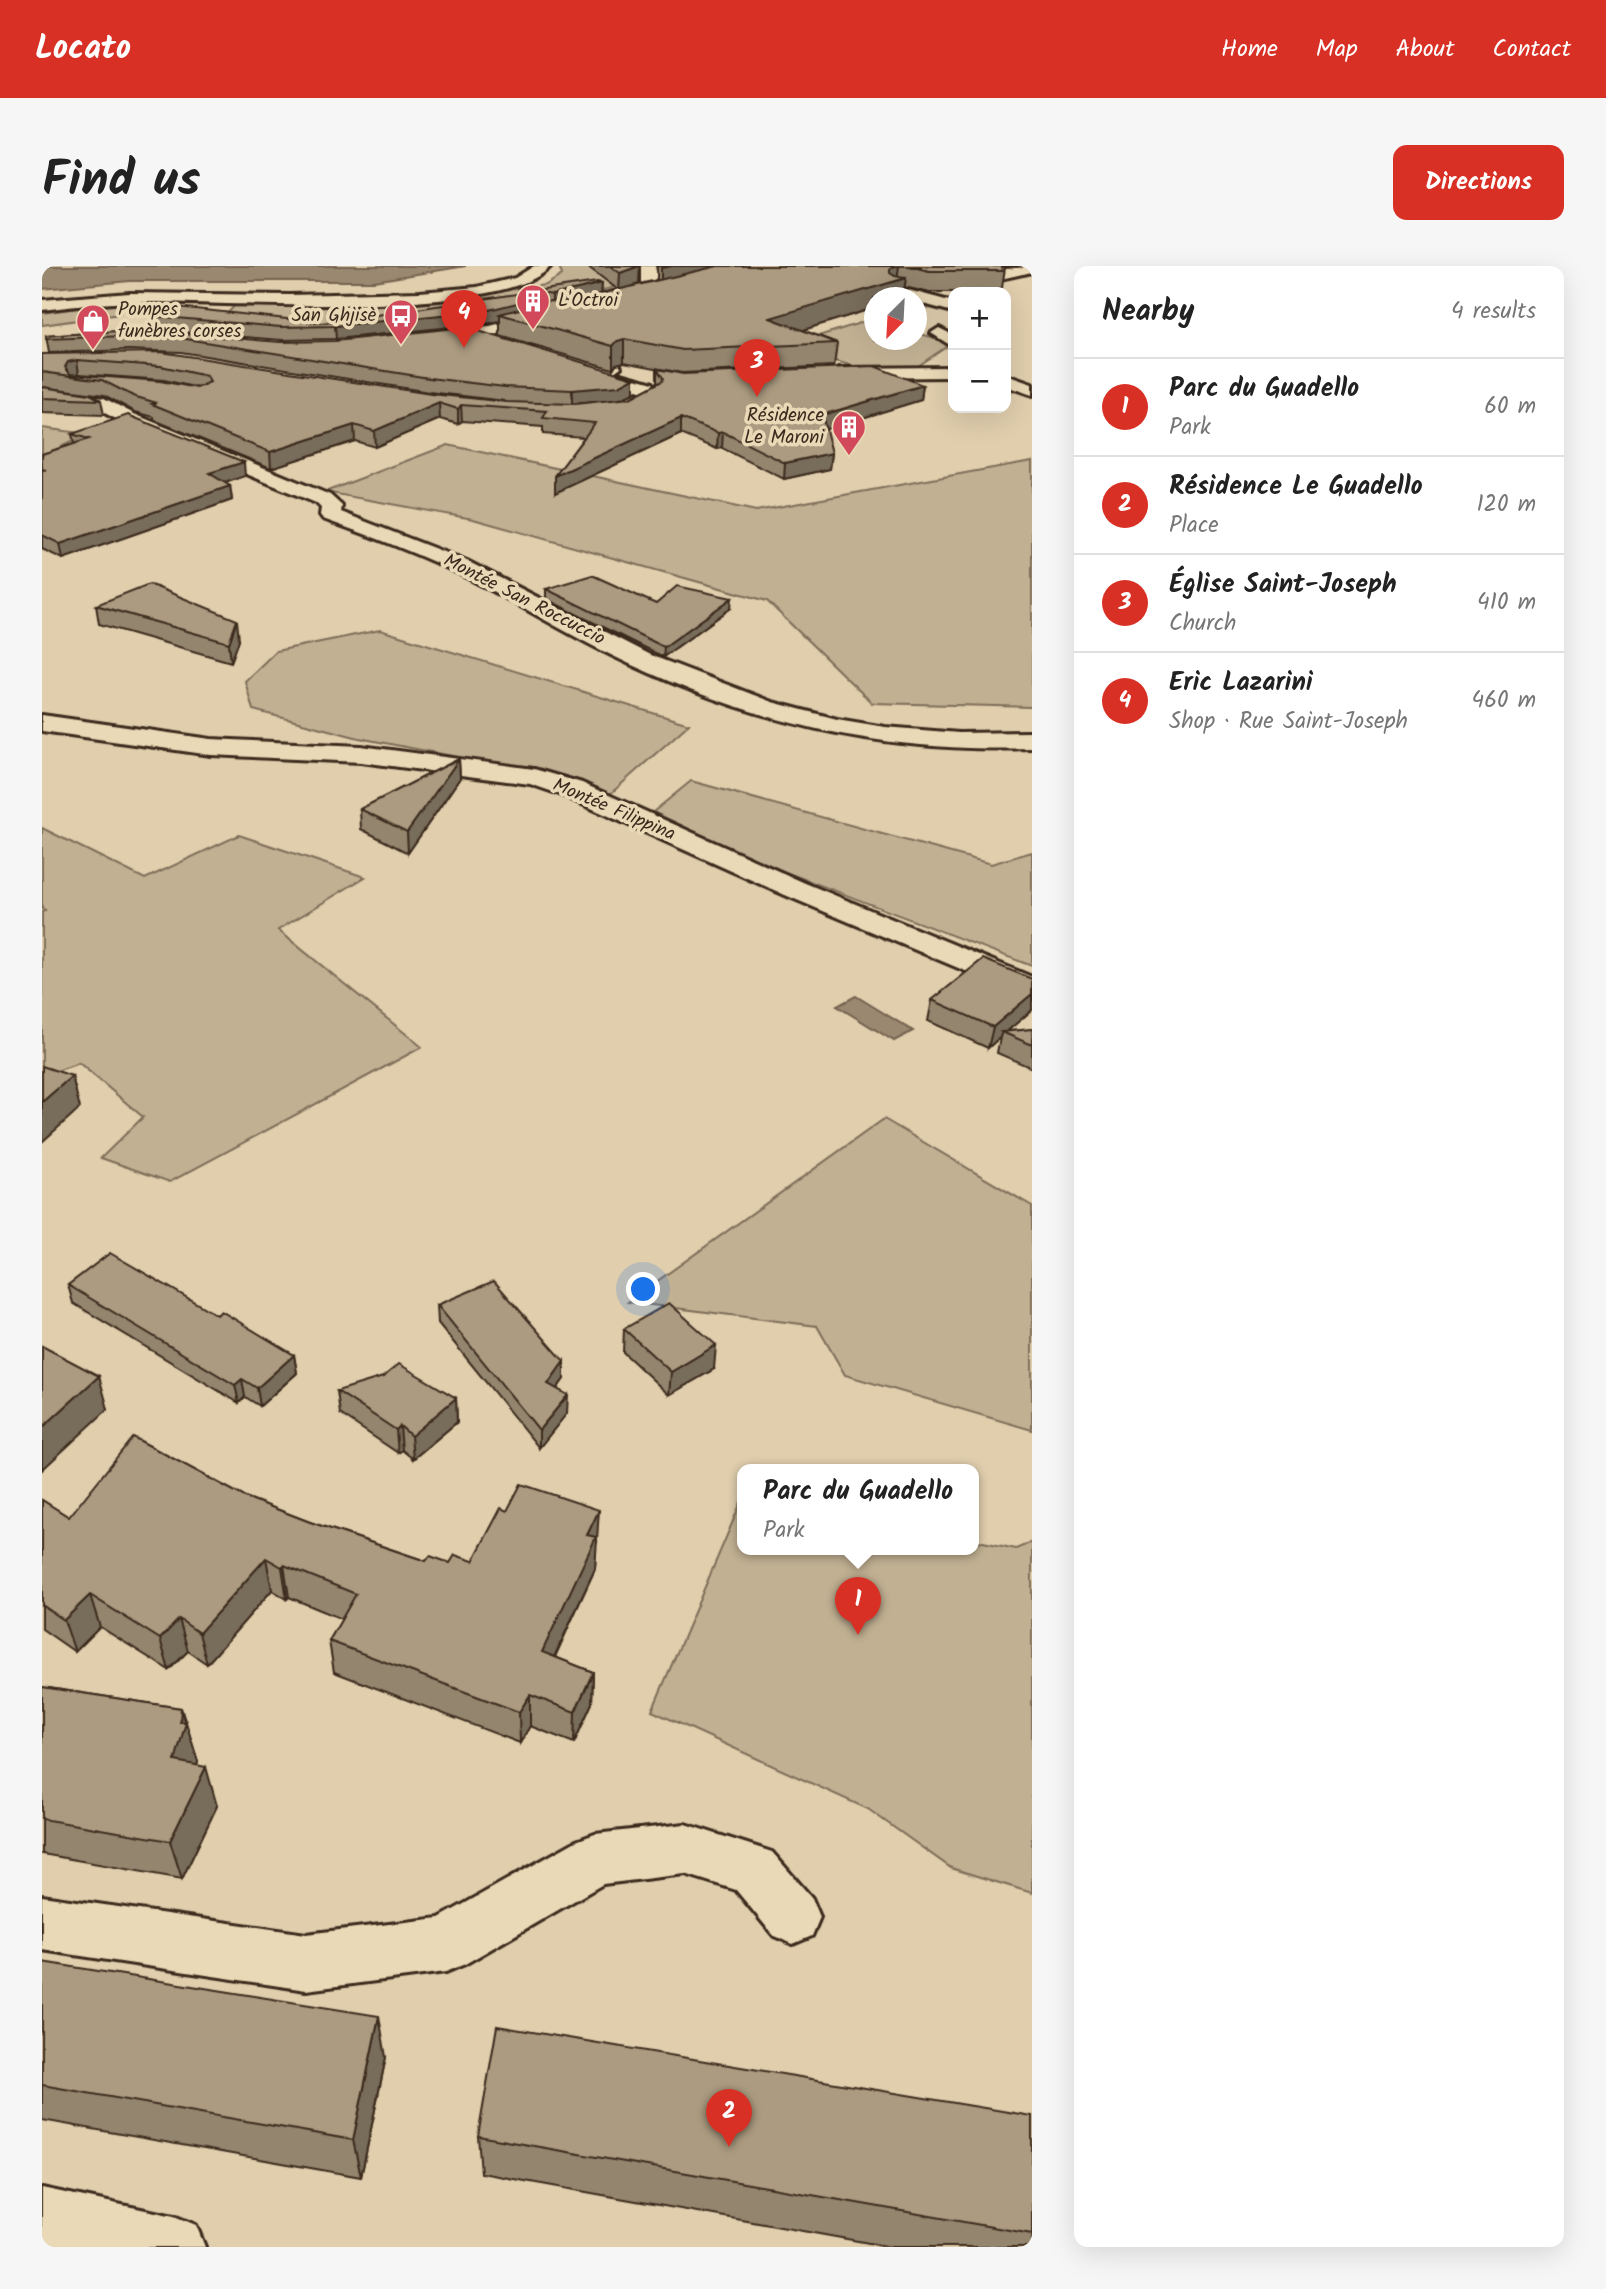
<!DOCTYPE html>
<html lang="en">
<head>
<meta charset="utf-8">
<style>
  body { margin:0; font-family:Kalam,sans-serif; background:#f6f6f6; color:#222 }
  .controls { position:absolute; right:21px; top:21px; display:grid; overflow:hidden; border-radius:14px; box-shadow:0 7px 28px #0002 }
  .controls button { width:63px; height:63px; display:grid; place-items:center; padding:0; border:0; border-bottom:2px solid #e0e0e0; background:#fff; color:#222; font:35px sans-serif }
  .compass { position:absolute; left:822px; top:21px; width:63px; height:63px; border-radius:50%; background:#fff; box-shadow:0 7px 28px #0002; rotate:204deg }
  .you { position:absolute; left:602px; top:1024px; width:24px; height:24px; margin:-18px; border:5px solid #fff; border-radius:50%; background:#1a73e8; box-shadow:0 0 0 10px #1a73e833 }
  .badge { display:grid; place-items:center; width:46px; height:46px; border-radius:50%; background:#d93025; color:#fff; font-size:23px; font-weight:700 }
  .pin { position:absolute; translate:-50% -58px; filter:drop-shadow(0 2px 4px #0008) }
  .pin::after { content:''; position:absolute; top:37px; width:24px; height:21px; background:inherit; clip-path:polygon(0 0,100% 0,50% 100%) }
  .popup { position:absolute; left:695px; top:1198px; width:242px; height:91px; box-sizing:border-box; display:grid; place-content:center; border-radius:14px; background:#fff; filter:drop-shadow(0 2px 5px #0005); font-size:23px; white-space:nowrap; color:#767676 }
  .popup b { font-size:26px; color:#222 }
  .popup::after { content:''; position:absolute; left:50%; top:100%; margin-left:-14px; border:14px solid transparent; border-top-color:#fff }
  .list { margin:0; padding:0; list-style:none }
  h2 { display:flex; justify-content:space-between; align-items:center; height:91px; margin:0; padding:0 28px; font-size:30px }
  h2 small { font-size:23px; font-weight:400; color:#767676 }
  .list li { display:grid; grid-template-columns:46px 1fr auto; gap:21px; align-items:center; box-sizing:border-box; height:98px; padding:0 28px; border-top:2px solid #e0e0e0 }
  .list b { display:block; font-size:26px; white-space:nowrap }
  .list p { margin:0; font-size:23px; white-space:nowrap; color:#767676 }
  .list em { font-size:23px; font-style:normal; color:#767676 }
  .map { position:relative; flex:none; width:990px; height:1981px; overflow:hidden; border-radius:14px }
  header { display:flex; align-items:center; gap:42px; box-sizing:border-box; height:98px; padding:0 35px; background:#d93025; color:#fff }
  header strong { font-size:33px }
  nav { display:flex; gap:38px; margin-inline-start:auto; font-size:24px }
  .intro { display:flex; align-items:center; justify-content:space-between; box-sizing:border-box; height:168px; padding:0 42px }
  h1 { margin:0; font-size:49px }
  .button { padding:18px 32px; border-radius:14px; background:#d93025; color:#fff; font-size:24px; font-weight:700 }
  main { display:flex; gap:42px; padding:0 42px }
  aside { flex:1; background:#fff; border-radius:14px; box-shadow:0 7px 28px #0002 }
  .map>svg:first-child { display:block }
</style>
</head>
<body>
<header>
<strong>Locato</strong>
<nav><a>Home</a><a>Map</a><a>About</a><a>Contact</a></nav>
</header>
<div class="intro"><h1>Find us</h1><a class="button">Directions</a></div>
<main>
<div class="map">
<svg width="990" height="1981" viewBox="0 0 990 1981">
  <rect width="100%" height="100%" fill="#e0cead"/>
  <filter id="ink" filterUnits="userSpaceOnUse"><feTurbulence type="fractalNoise" baseFrequency=".0143" numOctaves="2"/><feDisplacementMap in="SourceGraphic" scale="14" xChannelSelector="R" yChannelSelector="G"/><feConvolveMatrix kernelMatrix="1 2 1 2 8 2 1 2 1" color-interpolation-filters="sRGB"/></filter>
  <g filter="url(#ink)">
    <!-- green -->
    <g fill="#c1b092" stroke="#7e6d58" stroke-width="2">
      <polygon points="517,0 587,0 580,19 529,33 291,67 183,50 196,36 347,37 504,19 520,9"/>
      <polygon points="79,36 78,48 0,59 0,47"/>
      <polygon points="828,54 832,55 832,74 874,74 875,67 904,75 907,79 873,102 828,105 773,89 770,72"/>
      <polygon points="0,162 46,168 0,190"/>
      <polygon points="406,179 714,245 990,195 990,441 830,437 725,335 431,253 283,226"/>
      <polygon points="338,364 647,458 566,530 473,502 317,472 211,444 203,415 234,385"/>
      <polygon points="649,515 949,598 990,586 990,700 710,593 611,546"/>
      <polygon points="0,562 103,613 197,569 323,611 236,664 380,781 128,916 59,892 101,851 37,797 0,810 0,646 3,645 0,643"/>
      <polygon points="842,853 990,940 990,1164 803,1109 775,1060 586,1036"/>
      <polygon points="700,1234 700,1283 931,1283 932,1274 974,1283 990,1276 990,1627 909,1602 826,1543 610,1445"/>
    </g>
    <!-- water -->
    <g fill="#9a8870" stroke="#74624f" stroke-width="2">
      <polygon points="0,0 424,0 332,15 88,15 0,23"/>
      <polygon points="814,730 871,765 852,775 795,740"/>
    </g>
    <g fill="none" stroke-linecap="round" stroke-linejoin="round">
      <!-- minor casing -->
      <g stroke="#3b2a1e" stroke-width="6">
        <g id="minor">
          <path d="M978 0H990V6C971 10 917 25 903 12 908 8 964 3 978 0Z"/>
          <path d="M818 5 823 6 825 13 911 36V46L874 36V32C855 32 820 27 809 11Z"/>
          <polygon points="897,62 911,69 911,81 889,67"/>
          <polygon points="510,81 577,97 579,101 572,106 611,117 618,128 607,142 569,149 563,148 560,144 563,140 595,134 600,128 598,125 537,107 534,103 540,99 510,91 484,92 476,87 484,82"/>
          <polygon points="911,101 911,111 797,112 788,107 797,102"/>
          <polygon points="964,109 990,118 990,129 964,120"/>
          <path d="M0 123 62 132 92 148 288 229 300 240 299 246 425 295 608 389 730 436 795 453 843 461 917 467 990 466V482C837 487 706 456 569 389 521 366 476 337 428 313 381 289 331 271 281 253L278 249 279 242 274 237 80 156 51 141 0 133Z"/>
          <polygon points="0,449 169,473 319,480 492,503 540,517 763,617 990,711 990,733 743,629 520,529 488,518 319,496 169,489 0,465"/>
          <polygon points="643,1558 730,1586 770,1632 778,1651 770,1670 751,1678 732,1670 694,1624 643,1608 561,1618 423,1698 404,1706 264,1724 0,1684 0,1630 264,1668 397,1652 534,1575 553,1568"/>
          <polygon points="0,1922 132,1950 154,1959 163,1981 0,1981"/>
        </g>
      </g>
      <!-- major casing -->
      <g stroke="#3b2a1e" stroke-width="6">
        <g id="major">
          <path d="M492 0H509C461 55 180 36 101 36 67 36 34 40 0 44V34L88 27 248 29 378 26 435 21 473 12Z"/>
          <polygon points="599,0 613,0 615,10 612,15 616,20 609,27 563,41 558,39 555,36 558,33 599,21"/>
          <polygon points="508,45 514,47 516,50 514,53 448,70 385,76 377,71 385,66 448,60"/>
        </g>
      </g>
      <!-- minor -->
      <use href="#minor" fill="#ead9b6" fill-rule="evenodd"/>
      <!-- major -->
      <use href="#major" fill="#ead9b6" fill-rule="evenodd"/>
    </g>
    <!-- wall -->
    <g fill="#94856e" stroke="#3b2a1e" stroke-width="2" fill-rule="evenodd">
      <path d="M545 0H598L597 18 615 14V0H982L963 2 960 22H958V26H884L862 21 861 32H832V42L760 64 795 77 792 100 640 107 582 96 574 98 571 103 458 70V55L448 57 294 73 240 74 112 64 110 50 281 57 560 17 559 27 575 23ZM549 32 538 38 529 37 535 36Z"/>
      <path d="M92 64 592 127 578 133 588 132 615 118V103L641 108 881 119 879 134 783 163 790 187 788 203 742 213 680 182 675 183 639 168 513 227V210L542 171 501 168V161L420 155 416 158 398 153 333 181 313 175 229 202 112 154V151L93 146 62 129 0 121V88L463 135 387 126 139 86 86 84 7 87 4 70ZM37 108 122 114 156 122Z"/>
      <polygon points="0,121 59,134 62,149 0,147"/>
      <polygon points="30,168 203,210 183,217 188,220 190,234 21,293 0,283 0,188 32,178"/>
      <polygon points="504,323 614,338 689,342 621,391 504,333"/>
      <polygon points="54,339 197,374 189,396 57,358"/>
      <polygon points="417,493 418,512 366,587 319,563 318,543"/>
      <polygon points="890,734 990,744 965,765 990,763 990,802 955,787 958,771 946,782 886,755"/>
      <polygon points="26,1019 175,1049 252,1089 255,1107 218,1140 203,1131 197,1137 31,1037"/>
      <polygon points="395,1039 522,1113 515,1123 525,1147 497,1182 396,1057"/>
      <polygon points="582,1063 672,1103 627,1129 581,1086"/>
      <polygon points="295,1125 414,1132 415,1156 371,1193 360,1184 356,1187 298,1148"/>
      <polygon points="203,1231 268,1256 384,1295 408,1297 431,1295 555,1276 554,1279 553,1303 513,1391 551,1406 550,1437 532,1477 488,1460 478,1477 292,1406 287,1375 300,1353 247,1331 245,1333 230,1324 165,1398 146,1385 127,1404 58,1361 33,1386 0,1363 0,1234 27,1251"/>
      <polygon points="0,1421 139,1442 156,1496 155,1499 175,1540 140,1613 0,1588"/>
      <polygon points="0,1696 344,1791 319,1911 0,1854"/>
      <polygon points="990,1850 990,1981 849,1981 439,1907 436,1870"/>
    </g>
    <!-- shaded-wall -->
    <g fill="#786c5a" stroke="#3b2a1e" stroke-width="2">
      <polygon points="598,0 597,18 577,25 578,7"/>
      <polygon points="631,0 719,0 619,20 619,2"/>
      <polygon points="853,0 857,0 855,14 864,12 861,32 832,32 832,42 726,75 728,52"/>
      <polygon points="945,0 982,0 963,2 963,1"/>
      <polygon points="560,17 559,30 510,42 510,29"/>
      <polygon points="496,26 496,39 458,48 458,55 448,57 294,73 293,60 488,31"/>
      <polygon points="582,73 582,96 574,98 571,103 571,80 575,75"/>
      <polygon points="35,94 37,108 29,110 23,101 26,96"/>
      <polygon points="592,112 592,127 576,134 530,138 530,124"/>
      <polygon points="881,119 879,134 778,165 780,149"/>
      <polygon points="397,137 398,153 333,181 332,165"/>
      <polygon points="419,139 420,155 416,158 416,143"/>
      <polygon points="639,152 639,168 513,227 513,210"/>
      <polygon points="312,159 313,175 229,202 228,186"/>
      <polygon points="681,166 680,182 675,183 676,167"/>
      <polygon points="790,187 788,203 742,213 743,197"/>
      <polygon points="202,196 203,210 168,222 167,207"/>
      <polygon points="188,220 190,234 21,293 18,278"/>
      <polygon points="690,332 689,342 621,391 622,381"/>
      <polygon points="195,354 197,374 189,396 187,377"/>
      <polygon points="417,493 418,512 366,587 365,566"/>
      <polygon points="990,728 990,744 963,767 960,766 958,771 946,782 951,761"/>
      <polygon points="30,810 38,842 0,876 0,836"/>
      <polygon points="674,1079 672,1103 627,1129 629,1106"/>
      <polygon points="252,1089 255,1107 218,1140 215,1122"/>
      <polygon points="522,1095 522,1113 505,1136 506,1118"/>
      <polygon points="57,1110 66,1143 0,1204 0,1162"/>
      <polygon points="200,1113 203,1131 197,1137 193,1119"/>
      <polygon points="526,1129 525,1147 497,1182 497,1164"/>
      <polygon points="414,1132 415,1156 371,1193 369,1170"/>
      <polygon points="358,1160 360,1184 356,1187 354,1164"/>
      <polygon points="557,1244 553,1303 500,1417 500,1386 545,1269"/>
      <polygon points="224,1292 230,1324 165,1398 157,1367"/>
      <polygon points="242,1299 247,1331 245,1333 240,1301"/>
      <polygon points="48,1329 58,1361 33,1386 22,1354"/>
      <polygon points="137,1353 146,1385 127,1404 118,1373"/>
      <polygon points="551,1406 550,1437 532,1477 533,1446"/>
      <polygon points="488,1429 488,1460 478,1477 477,1446"/>
      <polygon points="139,1442 143,1459 144,1456 156,1496 145,1534 133,1495"/>
      <polygon points="164,1501 175,1540 140,1613 128,1575"/>
      <polygon points="337,1750 344,1791 319,1911 311,1874"/>
    </g>
    <!-- building -->
    <g fill="#ac9b80" stroke="#3b2a1e" stroke-width="2" fill-rule="evenodd">
      <polygon points="568,0 597,0 578,7"/>
      <polygon points="676,0 853,0 848,3 848,7 853,10 864,12 728,52 795,77 641,84 582,73 575,75 571,80 458,48 508,35 538,38 558,28"/>
      <polygon points="867,0 963,0 963,1 960,1 961,5 887,5"/>
      <polygon points="555,16 560,17 510,29 496,26 488,31 487,34 447,44 293,60 239,61 110,50 126,40 281,57"/>
      <polygon points="423,61 592,112 577,120 530,124 463,121 387,112 138,72 84,70 4,73 4,70 92,64 239,76 293,75"/>
      <path d="M119 86 389 128 465 136 533 138 588 132 620 115 621 112 615 103 641 108 832 100 881 119 780 149 790 187 743 197 681 166 676 167 639 152 513 210 553 157 501 152 505 145 419 139 416 143 397 137 332 165 312 159 228 186 110 138 115 137 91 130 60 114 0 106V88ZM35 94 119 100 164 110 168 116 155 122 118 115 28 108 23 101 26 96Z"/>
      <polygon points="0,121 48,128 59,134 0,132"/>
      <polygon points="86,149 202,196 167,207 188,220 18,278 0,269 0,205 4,204 0,203 0,188 47,173 30,168"/>
      <polygon points="550,309 614,338 635,320 690,332 622,381 504,323"/>
      <polygon points="107,318 195,354 187,377 54,339"/>
      <polygon points="417,493 365,566 318,543"/>
      <polygon points="941,693 990,713 990,728 951,761 890,734"/>
      <polygon points="990,763 990,779 960,766"/>
      <polygon points="0,800 30,810 0,836"/>
      <polygon points="68,987 175,1049 179,1045 252,1089 215,1122 200,1113 193,1119 26,1019"/>
      <polygon points="452,1015 522,1095 506,1118 526,1129 497,1164 395,1039"/>
      <polygon points="627,1037 674,1079 629,1106 582,1063"/>
      <polygon points="0,1080 57,1110 0,1162"/>
      <polygon points="357,1098 414,1132 369,1170 358,1160 354,1164 295,1125 341,1111"/>
      <polygon points="91,1171 203,1231 268,1256 384,1295 388,1290 408,1297 413,1289 431,1295 459,1242 465,1245 479,1218 557,1244 545,1269 554,1271 500,1386 551,1406 533,1446 488,1429 477,1446 287,1375 314,1328 242,1299 240,1301 224,1292 157,1367 137,1353 118,1373 48,1329 22,1354 0,1339 0,1234 27,1251"/>
      <polygon points="0,1421 139,1442 138,1456 144,1456 133,1495 164,1501 128,1575 0,1553"/>
      <polygon points="0,1696 337,1750 311,1874 0,1819"/>
      <polygon points="455,1760 990,1850 990,1968 436,1870"/>
    </g>
  </g>
  <!-- icons -->
  <defs>
    <g id="building-pin" transform="scale(1.75)"><path d="M0 17L-7.5 6A9.5 9.5 0 1 1 7.5 6Z" fill="#d1495b" stroke="#ead9b6"/><path d="M-4-6H4V6H1V3H-1V6H-4ZM-2.5-4.3h1.7v1.8h-1.7ZM.8-4.3h1.7v1.8H.8ZM-2.5-1h1.7V.8h-1.7ZM.8-1h1.7V.8H.8Z" fill="#fff"/></g>
    <g id="bus-pin" transform="scale(1.75)"><path d="M0 17L-7.5 6A9.5 9.5 0 1 1 7.5 6Z" fill="#d1495b" stroke="#ead9b6"/><path d="M-5-6H5V4H4V6H2V4H-2V6H-4V4H-5ZM-3.5-4V0h7V-4ZM-3.5 1.2v1.5H-2V1.2ZM2 1.2v1.5H3.5V1.2Z" fill="#fff"/></g>
    <g id="shop-pin" transform="scale(1.75)"><path d="M0 17L-7.5 6A9.5 9.5 0 1 1 7.5 6Z" fill="#d1495b" stroke="#ead9b6"/><path d="M-5-2.5h2.3a2.7 3.5 0 0 1 5.4 0H5L5.5 6h-11ZM-1.5-2.5h3a1.5 2.3 0 0 0-3 0Z" fill="#fff"/></g>
  </defs>
  <g fill-rule="evenodd">
    <use href="#building-pin" x="491" y="35"/>
    <use href="#bus-pin" x="359" y="50"/>
    <use href="#shop-pin" x="51" y="55"/>
    <use href="#building-pin" x="807" y="161"/>
  </g>
  <g text-anchor="middle" dominant-baseline="central" stroke-width="7" stroke-linejoin="round" paint-order="stroke">
    <!-- far-poi labels -->
    <g font-size="19" fill="#3b2a1e" stroke="#ead9b6" text-anchor="start">
      <text x="516" y="35">L'Octroi</text>
      <text x="76" y="44">Pompes<tspan x="76" dy="22">funèbres corses</tspan></text>
      <text x="334" y="50" text-anchor="end">San Ghjisè</text>
      <text x="782" y="150" text-anchor="end">Résidence<tspan x="782" dy="22">Le Maroni</tspan></text>
    </g>
    <!-- far-street labels -->
    <g font-size="19" fill="#3b2a1e" stroke="#ead9b6">
      <text transform="translate(482 334) rotate(27)">Montée San Roccuccio</text>
      <text transform="translate(572 544) rotate(23)">Montée Filippina</text>
    </g>
  </g>
</svg>
<div class="controls">
<button>+</button>
<button>−</button>
</div>
<svg class="compass" viewBox="-18 -18 36 36"><path d="M0-13l5 13h-10z" fill="#e53935"/><path d="M0 13l5-13h-10z" fill="#767676"/></svg>
<div class="you"></div>
<div class="pin badge" style="left:816px;top:1369px">1</div>
<div class="popup"><b>Parc du Guadello</b>Park</div>
<div class="pin badge" style="left:687px;top:1881px">2</div>
<div class="pin badge" style="left:715px;top:131px">3</div>
<div class="pin badge" style="left:422px;top:82px">4</div>
</div>
<aside>
<h2>Nearby<small>4 results</small></h2>
<ul class="list">
<li><span class="badge">1</span><div><b>Parc du Guadello</b><p>Park</p></div><em>60 m</em></li>
<li><span class="badge">2</span><div><b>Résidence Le Guadello</b><p>Place</p></div><em>120 m</em></li>
<li><span class="badge">3</span><div><b>Église Saint-Joseph</b><p>Church</p></div><em>410 m</em></li>
<li><span class="badge">4</span><div><b>Eric Lazarini</b><p>Shop · Rue Saint-Joseph</p></div><em>460 m</em></li>
</ul>
</aside>
</main>
</body>
</html>
